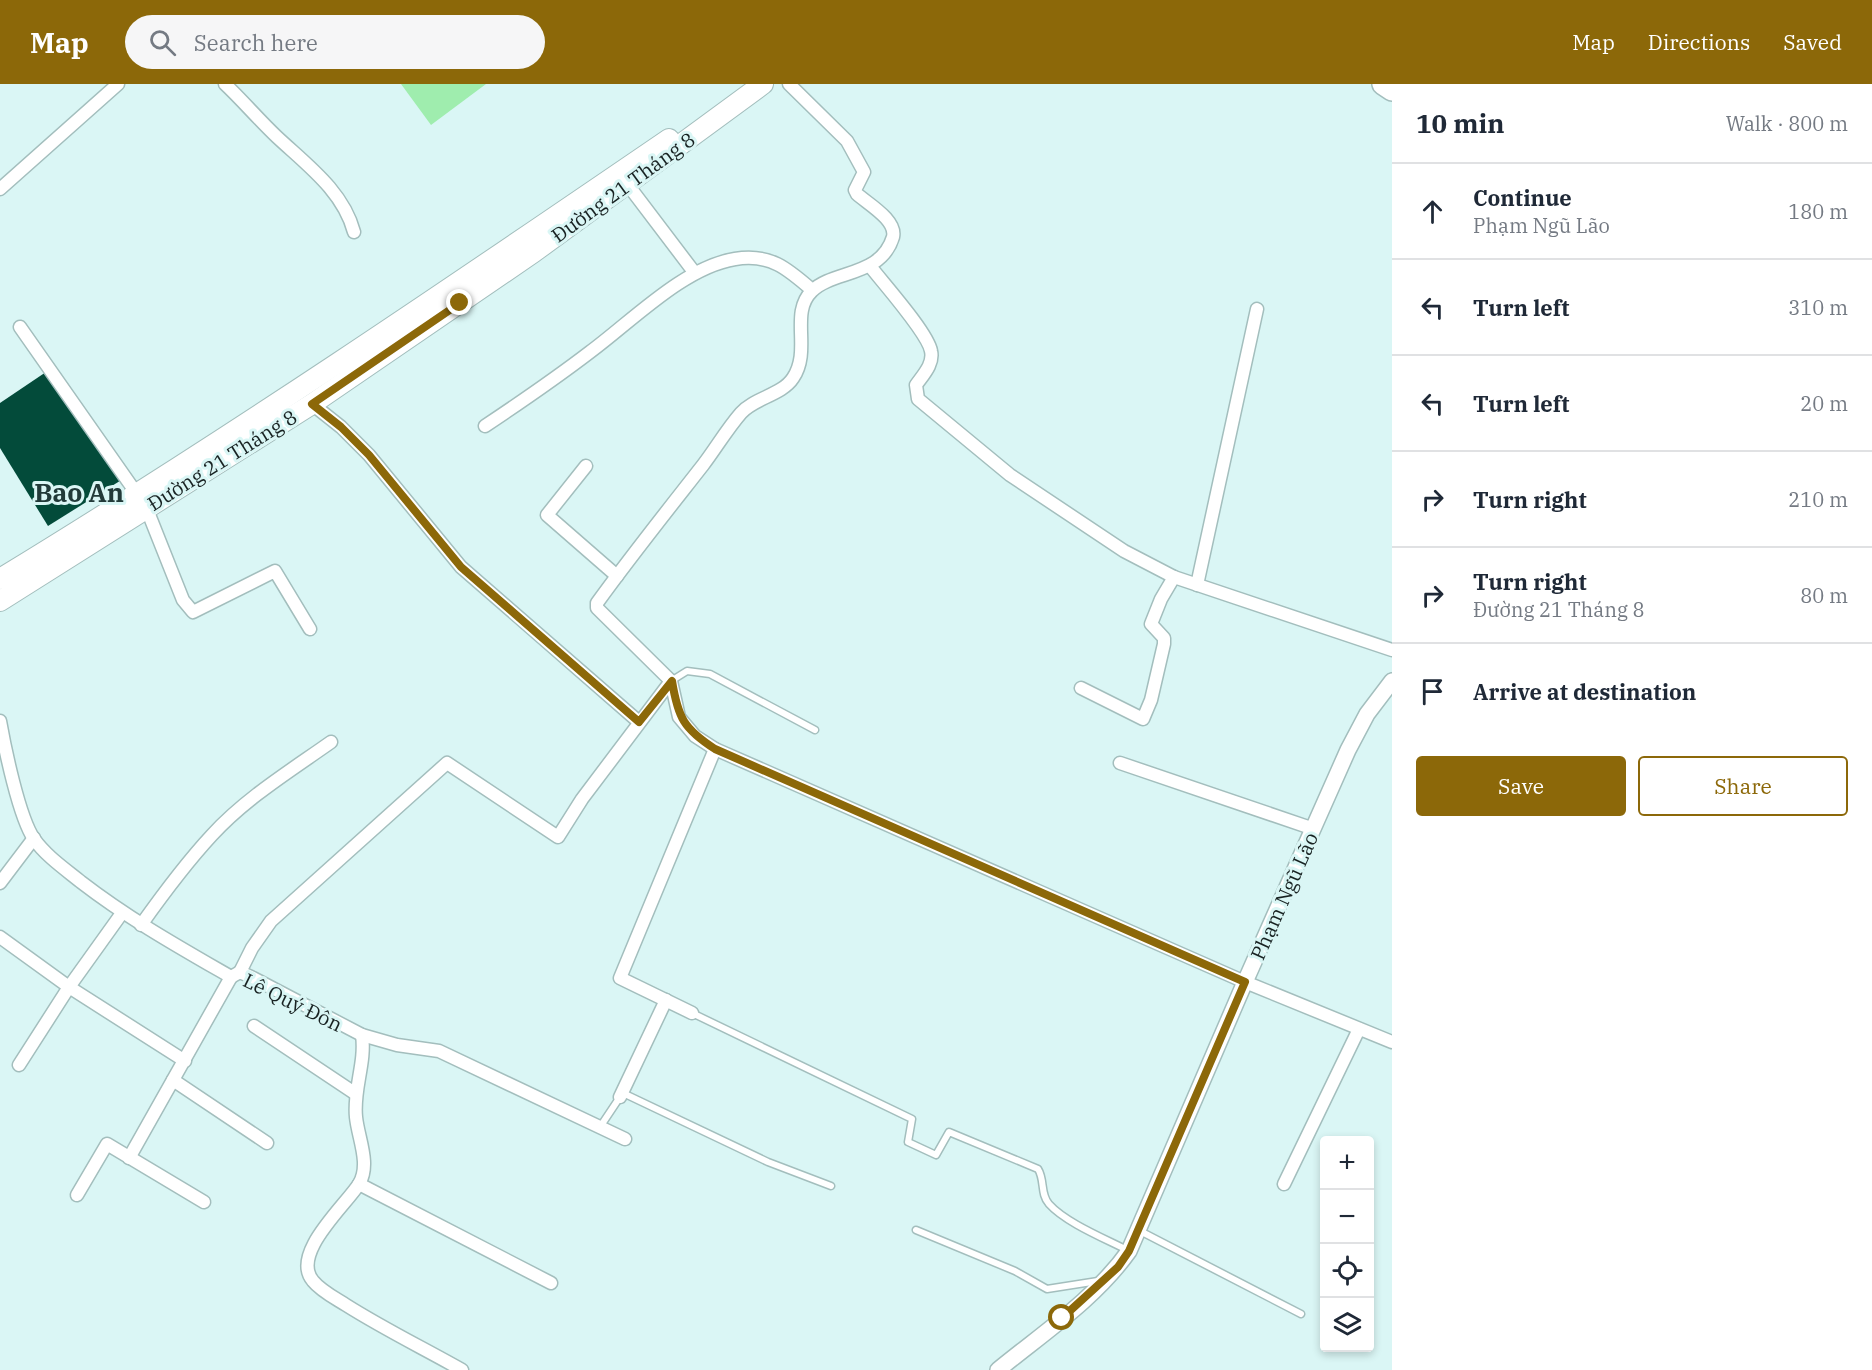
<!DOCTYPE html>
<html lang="en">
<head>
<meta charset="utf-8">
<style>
  body { margin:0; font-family:"IBM Plex Serif",serif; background:#f6f6f7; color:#1f2937 }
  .controls { position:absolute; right:18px; bottom:18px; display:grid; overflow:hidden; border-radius:6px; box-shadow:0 3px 9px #0003 }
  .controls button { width:54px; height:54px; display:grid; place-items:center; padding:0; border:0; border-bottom:2px solid #e0e1e3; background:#fff; color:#1f2937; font:30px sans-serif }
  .stop { position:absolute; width:18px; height:18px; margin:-14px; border:4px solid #8c6809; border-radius:50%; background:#fff }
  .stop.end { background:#8c6809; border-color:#fff; box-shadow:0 2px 6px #0008 }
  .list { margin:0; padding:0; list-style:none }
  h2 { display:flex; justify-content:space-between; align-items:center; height:78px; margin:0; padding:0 24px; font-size:26px }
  h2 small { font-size:20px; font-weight:400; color:#747a83 }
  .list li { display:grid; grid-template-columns:39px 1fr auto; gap:18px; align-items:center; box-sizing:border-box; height:96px; padding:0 24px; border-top:2px solid #e0e1e3 }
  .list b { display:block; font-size:22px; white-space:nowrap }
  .list p { margin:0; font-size:20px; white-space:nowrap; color:#747a83 }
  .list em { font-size:20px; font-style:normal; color:#747a83 }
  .actions { display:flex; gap:12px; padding:18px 24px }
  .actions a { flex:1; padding:14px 0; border:2px solid #8c6809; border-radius:6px; text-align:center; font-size:21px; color:#8c6809 }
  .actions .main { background:#8c6809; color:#fff }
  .icon { flex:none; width:33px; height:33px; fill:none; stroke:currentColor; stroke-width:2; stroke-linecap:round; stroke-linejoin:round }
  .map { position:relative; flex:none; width:1392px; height:1286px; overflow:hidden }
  header { display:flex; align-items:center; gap:36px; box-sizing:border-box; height:84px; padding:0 30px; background:#8c6809; color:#fff }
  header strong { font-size:28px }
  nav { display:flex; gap:33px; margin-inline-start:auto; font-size:21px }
  .search { width:420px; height:54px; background:#f6f6f7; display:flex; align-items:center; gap:15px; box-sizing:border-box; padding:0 21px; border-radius:33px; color:#747a83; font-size:22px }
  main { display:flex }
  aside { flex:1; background:#fff }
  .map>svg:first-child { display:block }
</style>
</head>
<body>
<header>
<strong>Map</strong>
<div class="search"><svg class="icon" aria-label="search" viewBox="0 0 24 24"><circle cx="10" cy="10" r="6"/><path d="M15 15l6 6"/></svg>Search here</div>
<nav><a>Map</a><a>Directions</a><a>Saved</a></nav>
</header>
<main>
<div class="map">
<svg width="1392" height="1286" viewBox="0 0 1392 1286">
  <rect width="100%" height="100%" fill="#daf6f5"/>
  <!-- green -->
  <polygon fill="#9fedae" points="401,0 486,0 431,41"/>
  <!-- building -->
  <polygon fill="#034b3a" points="46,288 123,395 48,442 0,364 0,319"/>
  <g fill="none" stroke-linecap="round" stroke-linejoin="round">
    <!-- service casing -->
    <g stroke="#a3bebd" stroke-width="9">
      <g id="service">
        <polyline points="671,597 687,587 710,590 815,646"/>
        <path d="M692 929 912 1035 908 1058 936 1071 949 1048 1038 1085C1045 1096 1040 1110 1049 1120 1066 1139 1106 1155 1129 1167"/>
        <polyline points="600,1043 620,1013 625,1010 768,1078 831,1102"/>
        <polyline points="916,1146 1015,1187 1047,1205 1098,1197"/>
        <polyline points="1140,1147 1301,1230"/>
      </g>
    </g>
    <!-- minor casing -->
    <g stroke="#a3bebd" stroke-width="15">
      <g id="minor">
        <path d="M225 0C243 17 259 36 277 53 307 81 343 107 354 148"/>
        <path d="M789 0 847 57 864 88 855 106 857 110C868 120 897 136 893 153 881 193 833 186 812 207 789 229 812 266 793 294 782 311 754 314 741 329 727 345 716 364 703 381 667 427 631 472 597 519V524L671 597 679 633 695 652 715 665 1245 898 1392 958"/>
        <polyline points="628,101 694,188"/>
        <polyline points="0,105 118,0"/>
        <path d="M870 182C883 199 928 249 931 267 934 280 923 291 916 301L918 315 1010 391 1124 467 1174 493 1392 566"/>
        <polyline points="20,243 146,423 183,516 193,528 275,487 310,545"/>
        <polyline points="312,320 341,343 369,371 461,483 639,638"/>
        <path d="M485 342C521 318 556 294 590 268 632 237 684 183 735 175 770 169 788 185 812 206"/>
        <polyline points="586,382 547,431 617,492"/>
        <polyline points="1197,501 1257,225"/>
        <polyline points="1081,604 1143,635 1151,616 1164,560 1164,554 1151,540 1161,515 1174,493"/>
        <path d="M0 637C5 665 19 733 34 755 46 772 65 785 81 798 129 835 179 863 231 893"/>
        <polyline points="1120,679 1314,745"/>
        <polyline points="0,799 34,754"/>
        <path d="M141 841C163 810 186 779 212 751 246 714 290 687 331 658"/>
        <polyline points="0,853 69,903 185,977"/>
        <polyline points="240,888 252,864 271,837 447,679 558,753 582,715 671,597"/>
        <polyline points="231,893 240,888 253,894 362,951 397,961 439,967 625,1055"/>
        <polyline points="692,929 620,894 715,665"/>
        <polyline points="254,942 356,1010"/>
        <path d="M362 951C366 979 353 1005 356 1033 358 1054 371 1080 359 1100 345 1122 290 1170 313 1197 321 1207 335 1214 346 1221 384 1245 423 1264 462 1286"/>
        <polyline points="19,981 69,903 122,829"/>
        <polyline points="173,996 267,1059"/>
        <polyline points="620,1013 666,916"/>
        <polyline points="129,1074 231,893"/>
        <polyline points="359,1100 551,1199"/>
        <polyline points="1284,1100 1359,945"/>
        <polyline points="77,1111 107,1060 204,1118"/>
      </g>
    </g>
    <!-- tertiary casing -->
    <g stroke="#a3bebd" stroke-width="18">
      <path id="tertiary" d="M998 1286C1043 1249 1095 1215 1129 1167L1245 898 1348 666 1367 630 1392 597"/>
    </g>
    <!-- primary casing -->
    <g stroke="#a3bebd" stroke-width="22">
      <g id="primary">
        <path d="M0 495C228 356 448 206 669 55"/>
        <polyline points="0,517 312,320 534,168 763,0"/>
      </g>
    </g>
    <!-- trunk casing -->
    <g stroke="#a3bebd" stroke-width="24">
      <polyline id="trunk" points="1383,0 1392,6"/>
    </g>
    <!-- service -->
    <use href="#service" stroke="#fff" stroke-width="6"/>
    <!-- minor -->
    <use href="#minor" stroke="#fff" stroke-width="12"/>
    <!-- tertiary -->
    <use href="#tertiary" stroke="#fff" stroke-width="15"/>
    <!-- primary -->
    <use href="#primary" stroke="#fff" stroke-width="20"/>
    <!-- trunk -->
    <use href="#trunk" stroke="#fff" stroke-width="21"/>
  </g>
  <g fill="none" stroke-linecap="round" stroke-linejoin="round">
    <!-- route -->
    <path stroke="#8c6809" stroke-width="8" d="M460 219 312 320 341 343 369 371 461 483 639 638 672 597C678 634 684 645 715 665L1245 898 1129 1167 1118 1183 1062 1234"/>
  </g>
  <g text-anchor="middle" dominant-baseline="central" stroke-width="6" stroke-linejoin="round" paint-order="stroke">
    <!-- street labels -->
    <g font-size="20" fill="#182222" stroke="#daf6f5">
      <text transform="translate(623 103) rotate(-36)">Đường 21 Tháng 8</text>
      <text transform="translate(222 376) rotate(-32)">Đường 21 Tháng 8</text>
      <text transform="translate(1284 812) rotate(-66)">Phạm Ngũ Lão</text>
      <text transform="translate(293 918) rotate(26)">Lê Quý Đôn</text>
    </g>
    <!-- district labels -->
    <g font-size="26" font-weight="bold" fill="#223a39" stroke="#daf6f5">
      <text x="79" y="408">Bao An</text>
    </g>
  </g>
</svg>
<div class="controls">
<button>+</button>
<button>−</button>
<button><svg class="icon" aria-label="locate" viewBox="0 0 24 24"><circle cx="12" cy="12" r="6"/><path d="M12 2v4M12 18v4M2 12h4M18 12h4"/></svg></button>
<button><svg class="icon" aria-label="layers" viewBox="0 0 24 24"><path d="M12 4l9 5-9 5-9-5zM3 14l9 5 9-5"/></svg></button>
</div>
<div class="stop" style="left:1062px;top:1234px"></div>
<div class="stop end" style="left:460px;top:219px"></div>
</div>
<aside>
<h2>10 min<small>Walk · 800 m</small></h2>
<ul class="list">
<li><svg class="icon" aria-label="ahead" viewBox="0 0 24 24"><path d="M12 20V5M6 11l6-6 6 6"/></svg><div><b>Continue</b><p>Phạm Ngũ Lão</p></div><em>180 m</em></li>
<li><svg class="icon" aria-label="left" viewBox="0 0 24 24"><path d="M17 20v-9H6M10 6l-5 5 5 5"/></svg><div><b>Turn left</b></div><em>310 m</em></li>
<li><svg class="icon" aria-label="left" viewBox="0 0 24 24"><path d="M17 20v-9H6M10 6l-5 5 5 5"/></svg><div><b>Turn left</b></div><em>20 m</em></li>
<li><svg class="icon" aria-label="right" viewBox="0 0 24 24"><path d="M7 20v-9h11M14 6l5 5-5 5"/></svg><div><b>Turn right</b></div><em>210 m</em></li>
<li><svg class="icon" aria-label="right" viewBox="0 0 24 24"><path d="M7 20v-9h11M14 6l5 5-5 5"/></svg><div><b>Turn right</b><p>Đường 21 Tháng 8</p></div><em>80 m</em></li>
<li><svg class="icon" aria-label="arrive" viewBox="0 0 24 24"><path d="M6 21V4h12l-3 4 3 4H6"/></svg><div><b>Arrive at destination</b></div></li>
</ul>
<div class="actions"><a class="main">Save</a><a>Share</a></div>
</aside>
</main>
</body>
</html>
